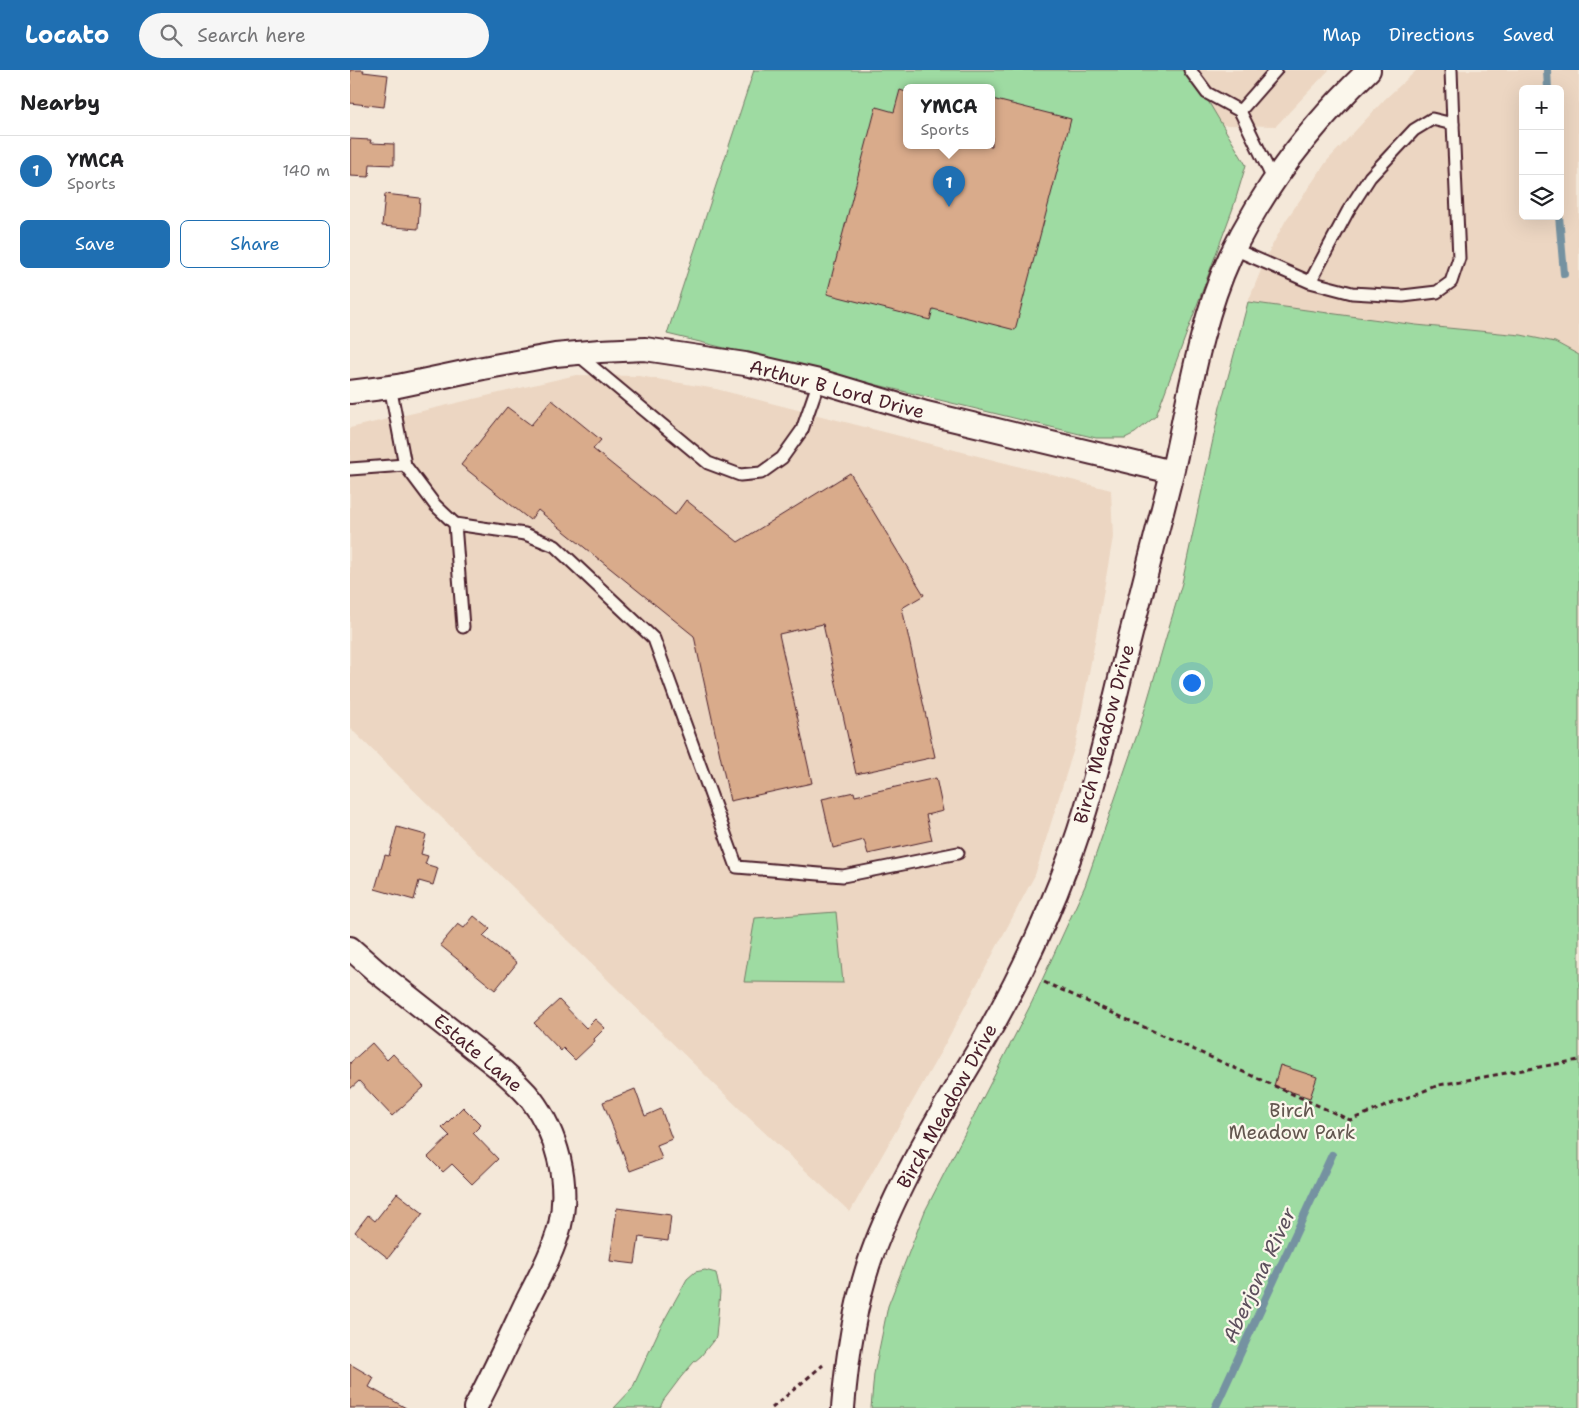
<!DOCTYPE html>
<html lang="en">
<head>
<meta charset="utf-8">
<style>
  body { margin:0; font-family:"Shantell Sans",sans-serif; background:#f6f6f6; color:#202124 }
  .controls { position:absolute; right:15px; top:15px; display:grid; overflow:hidden; border-radius:8px; box-shadow:0 5px 20px #0002 }
  .controls button { width:45px; height:45px; display:grid; place-items:center; padding:0; border:0; border-bottom:1px solid #e0e0e0; background:#fff; color:#202124; font:25px sans-serif }
  .you { position:absolute; left:841px; top:612px; width:18px; height:18px; margin:-12px; border:4px solid #fff; border-radius:50%; background:#1a73e8; box-shadow:0 0 0 8px #1a73e833 }
  .badge { display:grid; place-items:center; width:32px; height:32px; border-radius:50%; background:#1f6fb2; color:#fff; font-size:16px; font-weight:700 }
  .pin { position:absolute; translate:-50% -41px; filter:drop-shadow(0 1px 2px #0008) }
  .pin::after { content:''; position:absolute; top:26px; width:18px; height:15px; background:inherit; clip-path:polygon(0 0,100% 0,50% 100%) }
  .popup { position:absolute; left:553px; top:14px; width:92px; height:65px; box-sizing:border-box; display:grid; place-content:center; border-radius:8px; background:#fff; filter:drop-shadow(0 1px 4px #0005); font-size:16px; white-space:nowrap; color:#757577 }
  .popup b { font-size:19px; color:#202124 }
  .popup::after { content:''; position:absolute; left:50%; top:100%; margin-left:-10px; border:10px solid transparent; border-top-color:#fff }
  .list { margin:0; padding:0; list-style:none }
  h2 { display:flex; justify-content:space-between; align-items:center; height:65px; margin:0; padding:0 20px; font-size:21px }
  h2 small { font-size:16px; font-weight:400; color:#757577 }
  .list li { display:grid; grid-template-columns:32px 1fr auto; gap:15px; align-items:center; box-sizing:border-box; height:70px; padding:0 20px; border-top:1px solid #e0e0e0 }
  .list b { display:block; font-size:19px; white-space:nowrap }
  .list p { margin:0; font-size:16px; white-space:nowrap; color:#757577 }
  .list em { font-size:16px; font-style:normal; color:#757577 }
  .actions { display:flex; gap:10px; padding:15px 20px }
  .actions a { flex:1; padding:11px 0; border:1px solid #1f6fb2; border-radius:8px; text-align:center; font-size:18px; color:#1f6fb2 }
  .actions .main { background:#1f6fb2; color:#fff }
  .icon { flex:none; width:28px; height:28px; fill:none; stroke:currentColor; stroke-width:2; stroke-linecap:round; stroke-linejoin:round }
  .map { position:relative; flex:none; width:1229px; height:1338px; overflow:hidden }
  header { display:flex; align-items:center; gap:30px; box-sizing:border-box; height:70px; padding:0 25px; background:#1f6fb2; color:#fff }
  header strong { font-size:24px }
  nav { display:flex; gap:28px; margin-inline-start:auto; font-size:18px }
  .search { width:350px; height:45px; background:#f6f6f6; display:flex; align-items:center; gap:12px; box-sizing:border-box; padding:0 18px; border-radius:28px; color:#757577; font-size:19px }
  main { display:flex }
  aside { flex:1; background:#fff }
  .map>svg:first-child { display:block }
</style>
</head>
<body>
<header>
<strong>Locato</strong>
<div class="search"><svg class="icon" aria-label="search" viewBox="0 0 24 24"><circle cx="10" cy="10" r="6"/><path d="M15 15l6 6"/></svg>Search here</div>
<nav><a>Map</a><a>Directions</a><a>Saved</a></nav>
</header>
<main>
<aside>
<h2>Nearby<small></small></h2>
<ul class="list">
<li><span class="badge">1</span><div><b>YMCA</b><p>Sports</p></div><em>140 m</em></li>
</ul>
<div class="actions"><a class="main">Save</a><a>Share</a></div>
</aside>
<div class="map">
<svg width="1229" height="1338" viewBox="0 0 1229 1338">
  <rect width="100%" height="100%" fill="#f4e8d9"/>
  <filter id="ink" filterUnits="userSpaceOnUse"><feTurbulence type="fractalNoise" baseFrequency=".02" numOctaves="2"/><feDisplacementMap in="SourceGraphic" scale="10" xChannelSelector="R" yChannelSelector="G"/><feConvolveMatrix kernelMatrix="1 2 1 2 8 2 1 2 1" color-interpolation-filters="sRGB"/></filter>
  <g filter="url(#ink)">
    <!-- built -->
    <g fill="#ecd6c2" fill-rule="evenodd">
      <polygon points="785,0 979,0 926,56 827,54"/>
      <path d="M1067 0H1229V285L1205 272 1171 265 1066 255 898 232 918 183 936 150 977 91 1035 29ZM1173 19H1210V146H1173Z"/>
      <polygon points="226,305 289,306 366,319 761,420 763,467 745,571 726,672 685,805 594,976 500,1142 398,1047 0,658 0,358"/>
    </g>
    <!-- green -->
    <g fill="#9edba2" stroke="#747d66" fill-rule="evenodd">
      <path d="M404 0H833L858 31 896 95 883 138 806 346 785 363 775 368H746L317 264ZM556 18H642V76H556Z"/>
      <polygon points="898,232 1066,255 1171,265 1205,272 1229,285 1229,1338 521,1338 524,1304 538,1236 575,1141 682,932 735,816 789,659 832,513 870,337"/>
      <polygon points="486,842 493,913 394,912 405,848"/>
      <polygon points="355,1200 366,1203 370,1222 366,1267 351,1286 344,1292 331,1307 313,1331 310,1338 264,1338 282,1319 311,1256 337,1209 345,1202"/>
    </g>
    <g fill="none" stroke-linecap="round" stroke-linejoin="round">
      <!-- stream -->
      <g stroke="#7592a1" stroke-width="8">
        <polyline points="1197,0 1198,19"/>
        <polyline points="1209,146 1214,204"/>
        <polyline points="865,1338 982,1085"/>
      </g>
    </g>
    <!-- building -->
    <g fill="#d9ab8b" stroke="#4a1f2b">
      <polygon points="0,0 14,0 13,2 38,5 34,37 0,33"/>
      <polygon points="550,20 556,22 556,76 642,76 642,29 721,49 665,260 583,239 580,250 477,224 526,37 544,42"/>
      <polygon points="0,69 21,70 20,73 44,74 44,95 20,94 19,107 0,106"/>
      <polygon points="35,124 70,128 68,159 32,156"/>
      <polygon points="202,330 251,370 243,379 325,445 336,430 388,472 500,403 574,525 552,538 585,687 506,704 473,554 429,564 462,713 380,731 344,566 188,440 180,450 111,395 157,337 181,355"/>
      <polygon points="586,708 593,741 576,745 582,770 518,784 514,770 483,778 472,729 504,722 505,726"/>
      <polygon points="47,757 76,765 71,784 78,786 75,794 88,798 83,815 69,811 64,830 25,819 35,785 39,786"/>
      <polygon points="124,846 140,859 133,866 167,893 145,920 90,875 108,854 114,858"/>
      <polygon points="209,930 236,958 245,949 255,958 244,969 245,971 225,990 213,978 211,981 184,953"/>
      <polygon points="22,973 37,990 43,984 74,1017 42,1046 9,1011 0,1019 0,993"/>
      <polygon points="930,995 967,1007 960,1028 924,1016"/>
      <polygon points="285,1019 295,1046 311,1039 322,1069 307,1075 312,1089 280,1101 253,1032"/>
      <polygon points="113,1037 131,1055 123,1063 148,1089 122,1114 102,1094 93,1102 78,1087 100,1066 92,1058"/>
      <polygon points="47,1123 73,1143 38,1188 5,1162 18,1145 25,1151"/>
      <polygon points="267,1138 321,1145 318,1171 289,1167 285,1194 260,1191"/>
      <polygon points="0,1294 24,1308 19,1317 56,1338 0,1338"/>
    </g>
    <g fill="none" stroke-linecap="round" stroke-linejoin="round">
      <!-- service casing -->
      <g stroke="#4a1f2b" stroke-width="15">
        <g id="service">
          <polyline points="840,0 857,23 890,41"/>
          <polyline points="1101,0 1103,54"/>
          <polyline points="924,111 890,41 926,0"/>
          <polyline points="884,179 960,212 1002,223 1053,226 1087,222 1101,212 1109,188 1103,54 1082,49 1064,60 1020,107 998,141 960,212"/>
          <polyline points="227,284 358,393 390,405 411,403 432,388 452,360 469,311"/>
          <polyline points="40,316 55,395 85,435 105,454 113,557"/>
          <polyline points="0,399 55,395"/>
          <polyline points="105,454 175,464 205,476 304,569 387,797 493,806 608,783"/>
        </g>
      </g>
      <!-- minor casing -->
      <g stroke="#4a1f2b" stroke-width="26">
        <g id="minor">
          <polyline points="0,322 48,316 133,298 205,285 250,281 295,279 395,294 469,311 576,343 822,402"/>
          <path d="M0 878 26 901 154 1002C163 1010 173 1019 181 1029 207 1063 220 1112 210 1155 203 1183 188 1209 175 1235 159 1269 143 1304 125 1338"/>
          <path d="M493 1338C497 1287 504 1236 521 1187 549 1109 594 1038 636 967 670 908 699 845 722 781 745 716 760 649 776 583 791 522 808 460 823 399 839 329 850 252 880 187 914 116 962 54 1019 0"/>
        </g>
      </g>
      <!-- path -->
      <g stroke="#4a1f2b" stroke-width="3" stroke-dasharray="5 4" stroke-linecap="butt">
        <polyline points="694,912 1000,1050 1089,1015 1229,990"/>
        <polyline points="422,1338 473,1295"/>
      </g>
      <!-- service -->
      <use href="#service" stroke="#fbf7ec" stroke-width="11"/>
      <!-- minor -->
      <use href="#minor" stroke="#fbf7ec" stroke-width="22"/>
    </g>
  </g>
  <g text-anchor="middle" dominant-baseline="central" stroke-width="4.5" stroke-linejoin="round" paint-order="stroke">
    <!-- street labels -->
    <g font-size="19" fill="#4a1f2b" stroke="#fbf7ec">
      <text transform="translate(487 319) rotate(15)">Arthur B Lord Drive</text>
      <text transform="translate(754 664) rotate(-75)">Birch Meadow Drive</text>
      <text transform="translate(128 983) rotate(40)">Estate Lane</text>
      <text transform="translate(597 1036) rotate(-61)">Birch Meadow Drive</text>
    </g>
    <!-- park labels -->
    <g font-size="19" fill="#63574f" stroke="#fbf7ec">
      <text x="942" y="1040">Birch<tspan x="942" dy="22">Meadow Park</tspan></text>
    </g>
    <!-- water labels -->
    <g font-size="20" font-style="italic" fill="#5c4f5c" stroke="#fbf7ec">
      <text transform="translate(909 1205) rotate(-65)">Aberjona River</text>
    </g>
  </g>
</svg>
<div class="controls">
<button>+</button>
<button>−</button>
<button><svg class="icon" aria-label="layers" viewBox="0 0 24 24"><path d="M12 4l9 5-9 5-9-5zM3 14l9 5 9-5"/></svg></button>
</div>
<div class="you"></div>
<div class="pin badge" style="left:599px;top:137px">1</div>
<div class="popup"><b>YMCA</b>Sports</div>
</div>
</main>
</body>
</html>
